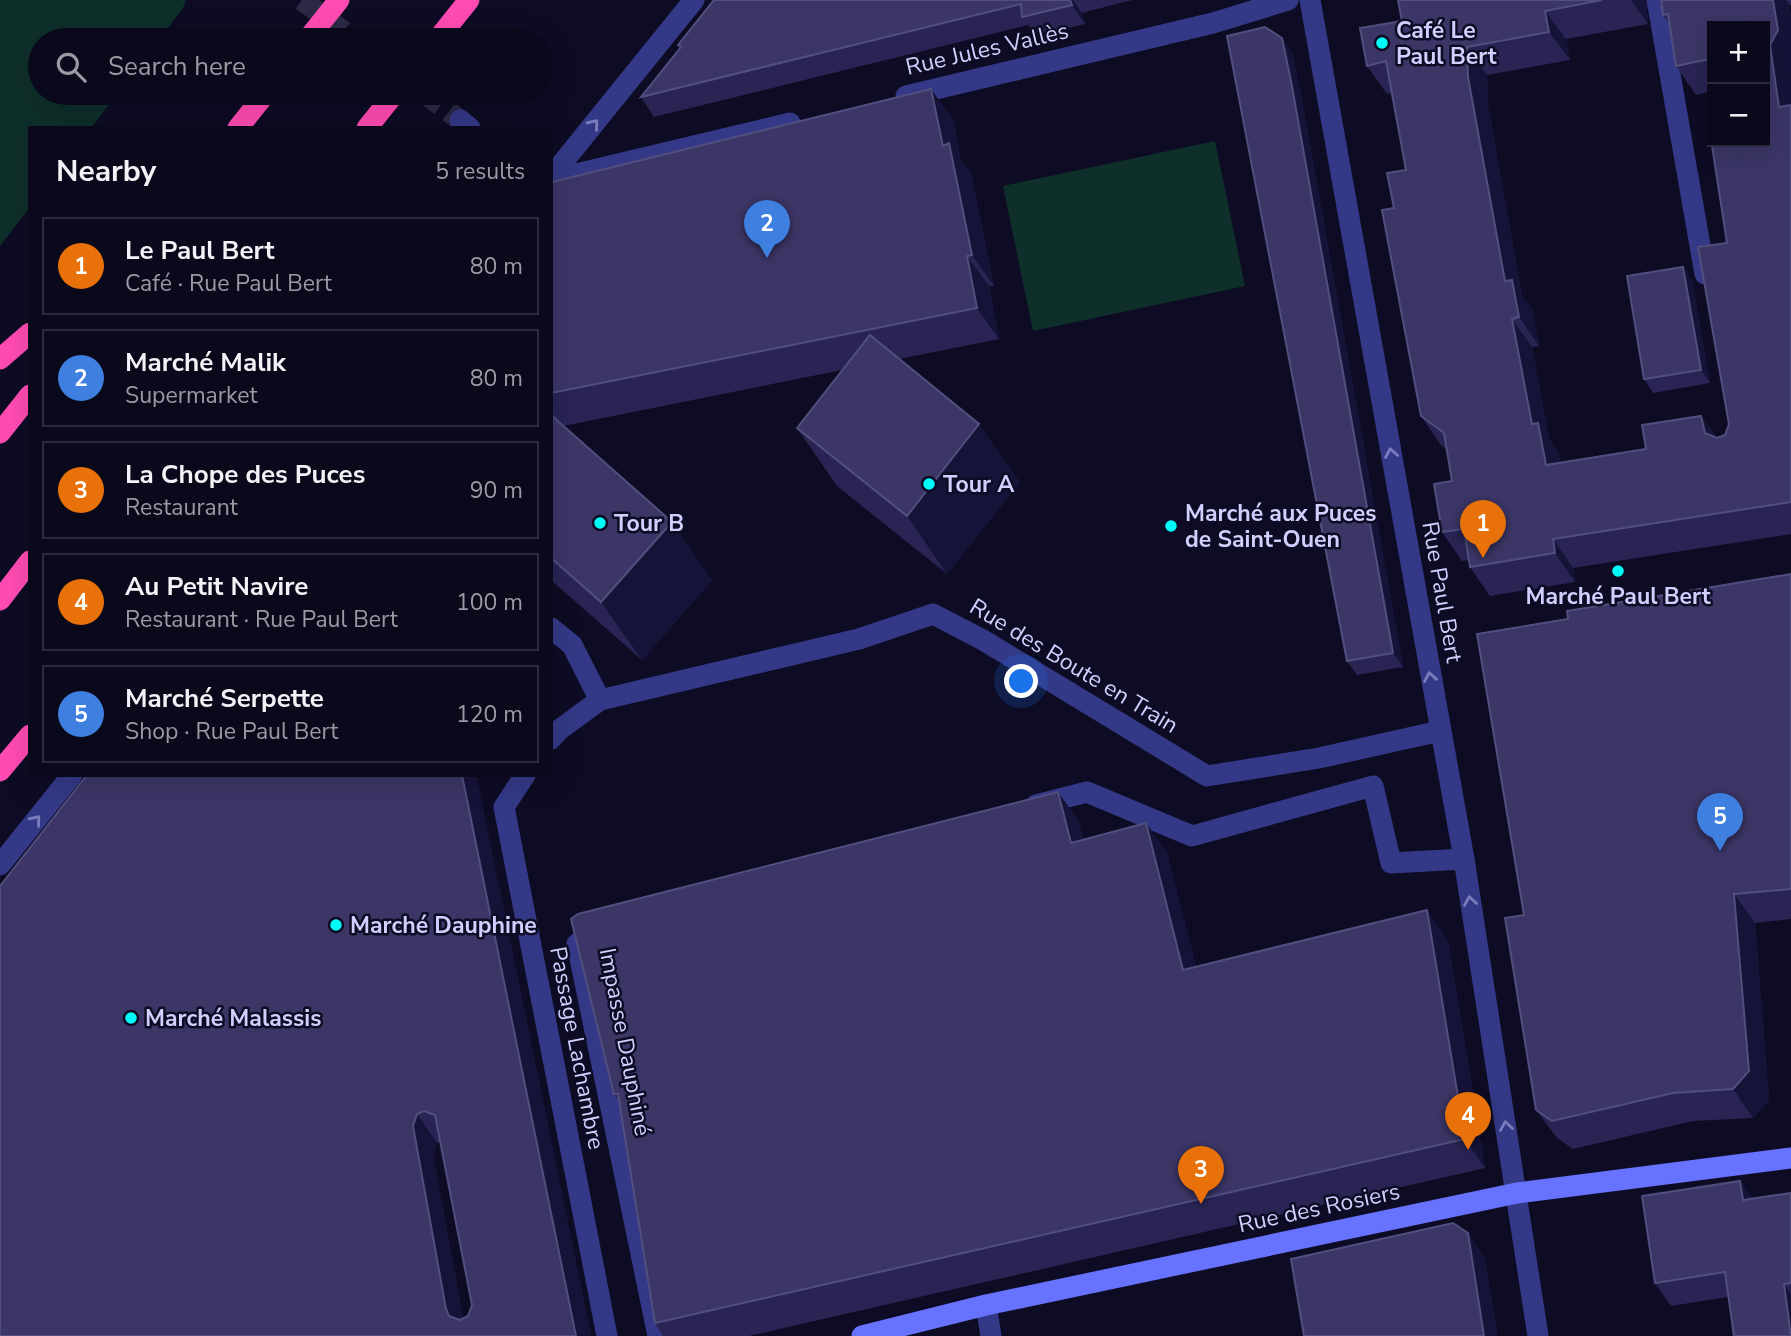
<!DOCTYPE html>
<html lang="en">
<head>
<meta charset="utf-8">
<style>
  body { margin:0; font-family:"Nunito Sans",sans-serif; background:#131224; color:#f1f3f6 }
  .controls { position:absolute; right:21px; top:21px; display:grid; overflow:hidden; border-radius:0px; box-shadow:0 7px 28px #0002 }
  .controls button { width:63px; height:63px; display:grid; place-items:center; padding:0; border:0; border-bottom:2px solid #2a2a3a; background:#0a091b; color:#f1f3f6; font:35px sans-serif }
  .you { position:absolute; left:1022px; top:682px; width:24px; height:24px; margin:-18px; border:5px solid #fff; border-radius:50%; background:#1a73e8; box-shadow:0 0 0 10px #1a73e833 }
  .badge { display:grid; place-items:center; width:46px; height:46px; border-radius:50%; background:#8c9099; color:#fff; font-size:23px; font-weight:700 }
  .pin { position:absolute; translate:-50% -58px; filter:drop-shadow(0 2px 4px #0008) }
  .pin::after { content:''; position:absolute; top:37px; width:24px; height:21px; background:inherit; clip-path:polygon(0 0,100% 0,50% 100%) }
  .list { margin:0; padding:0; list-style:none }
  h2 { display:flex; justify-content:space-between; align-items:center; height:91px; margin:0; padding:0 28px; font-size:30px }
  h2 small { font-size:23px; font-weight:400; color:#999aa3 }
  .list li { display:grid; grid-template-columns:46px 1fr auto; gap:21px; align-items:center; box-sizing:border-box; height:98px; margin:0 14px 14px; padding:0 14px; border:2px solid #2a2a3a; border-radius:0px }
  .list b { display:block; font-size:26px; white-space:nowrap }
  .list p { margin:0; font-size:23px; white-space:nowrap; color:#999aa3 }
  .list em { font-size:23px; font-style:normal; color:#999aa3 }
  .icon { flex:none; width:38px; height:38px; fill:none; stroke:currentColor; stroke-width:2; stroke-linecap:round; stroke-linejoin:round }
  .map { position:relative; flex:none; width:1791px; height:1336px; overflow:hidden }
  .search { position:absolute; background:#0a091b; box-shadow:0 7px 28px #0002; left:28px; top:28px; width:525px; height:77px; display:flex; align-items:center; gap:18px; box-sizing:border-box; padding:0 24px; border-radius:38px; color:#999aa3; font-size:26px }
  .panel { position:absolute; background:#0a091b; box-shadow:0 7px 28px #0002; left:28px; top:126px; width:525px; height:651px; border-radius:0px }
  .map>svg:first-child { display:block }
</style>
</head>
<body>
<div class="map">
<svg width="1791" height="1336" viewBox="0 0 1791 1336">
  <rect width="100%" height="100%" fill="#0e0c24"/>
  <!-- green -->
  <g fill="#0f2f2a">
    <polygon points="0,0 186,0 183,8 159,40 40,40 40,93 118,93 91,128 30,128 30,207 0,246"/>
    <polygon points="1215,141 1245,286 1033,331 1003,186"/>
  </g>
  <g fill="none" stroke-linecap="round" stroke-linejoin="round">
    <!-- street-tunnel -->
    <g stroke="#2b2945" stroke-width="21" stroke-dasharray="21 10" stroke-linecap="butt">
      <polyline points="302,0 355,40"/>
      <polyline points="424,93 460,120"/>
    </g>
    <!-- lane -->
    <g stroke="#343987" stroke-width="21">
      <polyline points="1657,0 1705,274"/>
      <polyline points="551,628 572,645 600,700"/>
      <polyline points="551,739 559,730 600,700 859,639 933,614 983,640 1207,776 1319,758 1440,731"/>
      <polyline points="525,775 504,807 607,1336"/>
      <polyline points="1036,805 1087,792 1192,836 1373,786 1391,863 1464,859"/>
      <polyline points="598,927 577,944 658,1336"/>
    </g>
    <!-- street -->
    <g stroke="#343987" stroke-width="21">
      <polyline points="1310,0 1464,859 1538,1336"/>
      <polyline points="906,96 1213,23 1288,0"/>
      <polyline points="460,120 470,128"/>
      <polyline points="551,177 694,0"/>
      <polyline points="551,180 790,123"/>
      <polyline points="0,865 72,775"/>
      <polyline points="986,1305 991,1336"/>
    </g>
    <!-- secondary -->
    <polyline stroke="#6772ff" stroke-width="21" points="862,1336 986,1305 1517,1193 1791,1158"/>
    <!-- highway -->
    <g stroke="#ff4bb3" stroke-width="21">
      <polyline points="437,40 469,0"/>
      <polyline points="238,128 266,93"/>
      <polyline points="367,128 395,93"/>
      <polyline points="0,359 30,333"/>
      <polyline points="0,433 30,395"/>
      <polyline points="0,600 30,561"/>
      <polyline points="0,771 30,735"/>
    </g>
    <!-- highway-bridge -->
    <polyline stroke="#ff4bb3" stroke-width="21" points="307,40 339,0"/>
  </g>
  <!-- wall -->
  <g fill="#292454" fill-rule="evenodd">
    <polygon points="714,0 1132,0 1082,13 1085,24 1036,36 1028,25 654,117 641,97 680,48 678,45"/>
    <polygon points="1398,0 1646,0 1648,24 1566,39 1570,60 1487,75 1488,106 1522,296 1532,309 1539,346 1532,347 1549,439 1558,452 1560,463 1646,449 1701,416 1716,437 1717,438 1725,435 1729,424 1727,243 1765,142 1712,26 1712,91 1696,95 1676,66 1669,23 1663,15 1660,0 1791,0 1791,5 1789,5 1791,16 1791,72 1790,74 1791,82 1791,534 1573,568 1575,582 1490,596 1470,567 1469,560 1462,561 1442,532 1452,481 1446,449 1441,445 1421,416 1394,208 1406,170 1392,93 1387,94 1367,66 1402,21"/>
    <polygon points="1292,52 1301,95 1403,667 1357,675 1347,661"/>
    <polygon points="953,119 961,161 971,174 994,286 989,286 999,339 899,359 1020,482 947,574 837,486 797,428 842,370 563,426 712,580 642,660 551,580 551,183"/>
    <polygon points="1692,280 1710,383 1653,393 1644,379"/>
    <polygon points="1791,574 1791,919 1755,923 1769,1100 1753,1118 1693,1121 1573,1149 1557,1138 1536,1110 1524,915 1568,619"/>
    <path d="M476 775 591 1336H0ZM440 1142 472 1305 468 1316 463 1319 433 1155 437 1143Z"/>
    <polygon points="1058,792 1079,822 1083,840 1167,852 1196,967 1448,940 1485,1168 749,1336 663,1336 655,1323 619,1101 614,1094"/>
    <polygon points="1740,1181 1753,1199 1791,1193 1791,1336 1728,1297 1671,1306 1655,1283"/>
  </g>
  <!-- shaded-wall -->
  <g fill="#161339">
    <polygon points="1070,0 1073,0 1082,13 1085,24 1072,5"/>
    <polygon points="1631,0 1646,0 1648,24"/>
    <polygon points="1773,0 1786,0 1789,5 1791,16 1791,72 1790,74 1791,82 1791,124 1779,107 1770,45"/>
    <polygon points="1545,11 1566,39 1570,60 1549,32"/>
    <polygon points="1282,38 1292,52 1301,95 1403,667 1393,653"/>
    <polygon points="1467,47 1487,75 1488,106 1522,296 1532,309 1539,346 1519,317 1505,281 1468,77"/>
    <polygon points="931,89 953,119 961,161 971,174 994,286 972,255 943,146"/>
    <polygon points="967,256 989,286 999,339 977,308"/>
    <polygon points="1683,267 1692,280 1710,383 1701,370"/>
    <polygon points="1512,319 1532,347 1549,439 1558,452 1566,494 1546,465 1532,424"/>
    <polygon points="1701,416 1721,445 1705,433"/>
    <polygon points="979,424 1020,482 947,574 907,516"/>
    <polygon points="672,522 712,580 642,660 601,602"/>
    <polygon points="1553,539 1573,568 1575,582 1555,553"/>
    <polygon points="462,775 476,775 591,1336 576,1336"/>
    <polygon points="1058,792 1079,822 1092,872 1071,843"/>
    <polygon points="1146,823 1167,852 1204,999 1183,970"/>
    <polygon points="1734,894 1755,923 1769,1100 1753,1118 1733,1089"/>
    <polygon points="1427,910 1448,940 1485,1168 1465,1139"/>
    <polygon points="417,1114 437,1143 433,1155 466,1336 449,1316 446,1309 413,1126"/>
    <polygon points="1740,1181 1757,1204 1743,1200"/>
    <polygon points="1468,1233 1485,1258 1498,1336 1484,1336"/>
    <polygon points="1784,1284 1791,1295 1791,1334"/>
  </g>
  <!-- building -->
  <g fill="#3b3666" stroke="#524e7e" stroke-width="2" fill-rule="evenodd">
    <polygon points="714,0 1070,0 1072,5 1022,17 1021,4 641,97 681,47 678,45"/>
    <polygon points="1398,0 1602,0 1545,11 1549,32 1467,47 1468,77 1505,281 1512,280 1519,317 1512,319 1532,424 1538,423 1546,465 1646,449 1642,425 1701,416 1705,433 1717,438 1725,435 1729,424 1698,247 1727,243 1711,139 1712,138 1712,142 1765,142 1765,26 1712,26 1712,77 1710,59 1676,66 1668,14 1663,15 1661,0 1773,0 1778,30 1770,45 1779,107 1791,105 1791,502 1553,539 1555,553 1470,567 1464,529 1442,532 1434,484 1452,481 1444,433 1421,416 1382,210 1394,208 1387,173 1406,170 1386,61 1367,66 1360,28 1402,21"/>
    <polygon points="1265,27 1282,38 1291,81 1393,653 1347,661 1227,36"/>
    <polygon points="931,89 943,146 949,143 972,255 967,256 977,308 551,393 551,183 552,182"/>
    <polygon points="1683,267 1701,370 1644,379 1627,276"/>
    <polygon points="870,335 979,424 907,516 797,428"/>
    <polygon points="551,415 672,522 601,602 551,558"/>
    <polygon points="1791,574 1791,889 1734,894 1749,1071 1733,1089 1673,1093 1552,1121 1536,1110 1505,918 1524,915 1477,634 1568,619 1567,611"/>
    <path d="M87 775H462L576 1336H0V886ZM424 1111 435 1115 472 1305 468 1316 460 1320 449 1316 446 1309 413 1126 417 1114Z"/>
    <polygon points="1058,792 1071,843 1146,823 1183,970 1427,910 1465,1139 655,1323 618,1094 614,1094 571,919 578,914"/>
    <polygon points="1740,1181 1743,1200 1791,1193 1791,1283 1784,1284 1791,1336 1734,1336 1725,1272 1655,1283 1642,1196"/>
    <polygon points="1453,1223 1468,1233 1484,1336 1304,1336 1291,1259"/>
  </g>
  <!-- one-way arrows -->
  <defs><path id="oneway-chevron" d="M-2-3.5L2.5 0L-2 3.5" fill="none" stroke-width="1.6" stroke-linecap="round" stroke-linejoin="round" transform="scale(1.75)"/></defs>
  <g stroke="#7a7dbd">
    <use href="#oneway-chevron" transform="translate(594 124) rotate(-51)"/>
    <use href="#oneway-chevron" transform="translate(1391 453) rotate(-100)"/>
    <use href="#oneway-chevron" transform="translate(1430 677) rotate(-100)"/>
    <use href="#oneway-chevron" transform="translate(36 820) rotate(-51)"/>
    <use href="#oneway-chevron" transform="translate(1470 901) rotate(-99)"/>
    <use href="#oneway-chevron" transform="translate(1506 1126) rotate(-99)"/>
  </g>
  <!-- markers -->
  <g fill="#00fbfb" stroke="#0e0c24" stroke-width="2.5">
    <circle cx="1382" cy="43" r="7"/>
    <circle cx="929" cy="484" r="7"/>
    <circle cx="600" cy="523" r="7"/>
    <circle cx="1171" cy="526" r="7"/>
    <circle cx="1618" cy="571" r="7"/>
    <circle cx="336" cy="925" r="7"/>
    <circle cx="131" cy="1018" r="7"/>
  </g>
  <g text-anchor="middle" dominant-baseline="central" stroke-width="5" stroke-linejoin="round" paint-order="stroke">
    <!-- poi labels -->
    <g font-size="23" font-weight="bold" fill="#d0d0ff" stroke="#0e0c24" text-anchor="start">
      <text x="1396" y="30">Café Le<tspan x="1396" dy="26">Paul Bert</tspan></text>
      <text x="943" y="484">Tour A</text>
      <text x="1185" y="513">Marché aux Puces<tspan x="1185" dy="26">de Saint-Ouen</tspan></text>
      <text x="614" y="523">Tour B</text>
      <text x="1618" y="596" text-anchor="middle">Marché Paul Bert</text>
      <text x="350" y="925">Marché Dauphine</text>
      <text x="145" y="1018">Marché Malassis</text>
    </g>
    <!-- street labels -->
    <g font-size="23" fill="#d0d0ff" stroke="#0e0c24">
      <text transform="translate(987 49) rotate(-13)">Rue Jules Vallès</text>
      <text transform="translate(1442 592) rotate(80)">Rue Paul Bert</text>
      <text transform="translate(1074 666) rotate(31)">Rue des Boute en Train</text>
      <text transform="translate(625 1042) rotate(79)">Impasse Dauphiné</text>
      <text transform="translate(577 1048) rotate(79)">Passage Lachambre</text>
      <text transform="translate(1319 1208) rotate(-12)">Rue des Rosiers</text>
    </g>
  </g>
</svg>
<div class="controls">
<button>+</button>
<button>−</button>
</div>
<div class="you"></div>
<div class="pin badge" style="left:1483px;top:558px;background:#e8710a">1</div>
<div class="pin badge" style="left:767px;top:258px;background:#3f7fe0">2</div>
<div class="pin badge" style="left:1201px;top:1204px;background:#e8710a">3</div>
<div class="pin badge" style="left:1468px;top:1150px;background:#e8710a">4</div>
<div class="pin badge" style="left:1720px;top:851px;background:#3f7fe0">5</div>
<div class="search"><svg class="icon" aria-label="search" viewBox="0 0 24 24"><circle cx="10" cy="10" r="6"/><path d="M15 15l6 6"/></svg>Search here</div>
<section class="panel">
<h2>Nearby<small>5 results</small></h2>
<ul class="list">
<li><span class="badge" style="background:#e8710a">1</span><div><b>Le Paul Bert</b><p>Café · Rue Paul Bert</p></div><em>80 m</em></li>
<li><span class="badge" style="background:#3f7fe0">2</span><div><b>Marché Malik</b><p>Supermarket</p></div><em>80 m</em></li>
<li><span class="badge" style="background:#e8710a">3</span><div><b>La Chope des Puces</b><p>Restaurant</p></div><em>90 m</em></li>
<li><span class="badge" style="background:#e8710a">4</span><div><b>Au Petit Navire</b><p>Restaurant · Rue Paul Bert</p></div><em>100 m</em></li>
<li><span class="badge" style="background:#3f7fe0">5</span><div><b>Marché Serpette</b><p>Shop · Rue Paul Bert</p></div><em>120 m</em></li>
</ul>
</section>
</div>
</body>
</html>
